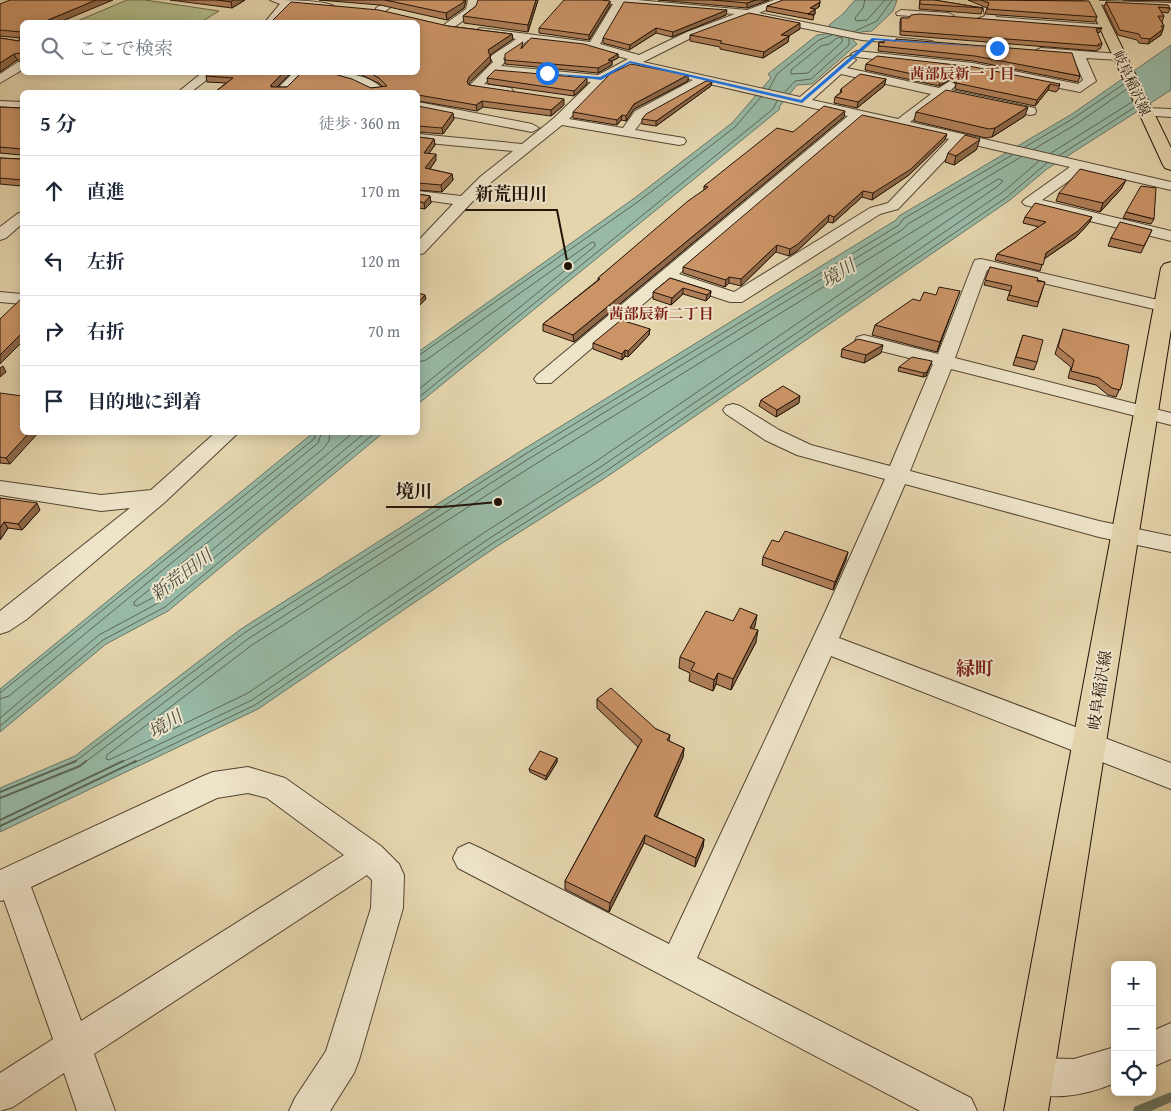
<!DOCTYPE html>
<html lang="ja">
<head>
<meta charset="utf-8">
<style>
  body { margin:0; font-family:"Gentium Book Plus","Noto Serif JP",serif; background:#f6f6f7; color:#1f2937 }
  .controls { position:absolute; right:15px; bottom:15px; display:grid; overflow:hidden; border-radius:8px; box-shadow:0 2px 12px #0003 }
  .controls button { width:45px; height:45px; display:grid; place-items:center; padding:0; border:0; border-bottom:1px solid #e0e1e3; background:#fff; color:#1f2937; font:25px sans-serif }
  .stop { position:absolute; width:15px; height:15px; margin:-11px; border:4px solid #1a73e8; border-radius:50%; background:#fff }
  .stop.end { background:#1a73e8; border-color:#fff; box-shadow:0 1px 5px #0008 }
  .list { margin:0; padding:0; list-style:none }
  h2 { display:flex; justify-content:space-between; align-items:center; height:65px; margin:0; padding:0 20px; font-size:21px }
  h2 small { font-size:16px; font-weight:400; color:#747a83 }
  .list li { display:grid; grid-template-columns:32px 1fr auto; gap:15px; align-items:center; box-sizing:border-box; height:70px; padding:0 20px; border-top:1px solid #e0e1e3 }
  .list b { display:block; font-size:19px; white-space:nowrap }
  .list em { font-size:16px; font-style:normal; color:#747a83 }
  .icon { flex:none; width:28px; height:28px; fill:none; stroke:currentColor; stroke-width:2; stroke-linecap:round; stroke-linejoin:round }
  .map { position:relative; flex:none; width:1171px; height:1111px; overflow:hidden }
  .search { position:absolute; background:#fff; box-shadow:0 2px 12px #0003; left:20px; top:20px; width:400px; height:55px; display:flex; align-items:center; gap:12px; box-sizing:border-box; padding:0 18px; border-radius:8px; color:#747a83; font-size:19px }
  .panel { position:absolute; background:#fff; box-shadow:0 2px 12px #0003; left:20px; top:90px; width:400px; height:345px; border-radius:8px }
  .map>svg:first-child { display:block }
</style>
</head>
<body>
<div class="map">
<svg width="1171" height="1111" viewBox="0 0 1171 1111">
  <rect width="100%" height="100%" fill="#e5d5ad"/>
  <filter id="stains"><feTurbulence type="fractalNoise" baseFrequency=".004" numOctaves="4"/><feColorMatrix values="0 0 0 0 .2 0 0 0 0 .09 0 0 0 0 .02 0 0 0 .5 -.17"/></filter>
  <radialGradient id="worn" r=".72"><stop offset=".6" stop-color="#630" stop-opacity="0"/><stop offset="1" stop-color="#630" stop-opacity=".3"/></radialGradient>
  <!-- green -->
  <polygon fill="#b3bd8b" stroke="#6a684a" points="127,0 145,0 219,11 201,22 75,22"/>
  <!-- water -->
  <g fill="#97b9a5" stroke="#687766">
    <polygon points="855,0 897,0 893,11 872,31 861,32 853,40 857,44 812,84 797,85 779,107 780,109 418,404 418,352 636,197 732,123 771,78 768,74 817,35 825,34 832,29 829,25 843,14"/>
    <polygon points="1171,45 1171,90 1047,169 1010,200 605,478 496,547 258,709 0,832 0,788 75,756 241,629 524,449 896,220 899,216 1072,114"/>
    <polygon points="313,433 383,433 168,611 106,644 0,732 0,689"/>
  </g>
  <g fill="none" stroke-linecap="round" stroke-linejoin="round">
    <!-- shore-far1 -->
    <g stroke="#5c6656" stroke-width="1">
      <polyline points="865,0 863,8 855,18 856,21 867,20 885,0"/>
      <polyline points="855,31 877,21 892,0"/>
      <polygon points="839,37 842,38 842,42 808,73 791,74 791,70 821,46 829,44"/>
      <polyline points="769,89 777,74 819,40 832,35"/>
      <polyline points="785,92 795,81 811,79 849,45 849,39"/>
      <polyline points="1025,147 1074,118 1124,84"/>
      <polyline points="1034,149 1078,123 1127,89"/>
      <polyline points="1051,153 1132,102"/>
      <polyline points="1060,155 1135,107"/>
      <polygon points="999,179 1003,181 998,186 595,462 485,532 248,693 109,760 106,759 107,755 252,645 534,465"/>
      <polyline points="418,356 639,201 735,127 761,97"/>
      <polyline points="418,362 426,360 592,242 595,243 595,246 418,390"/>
      <polyline points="418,398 773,109 777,101"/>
      <polyline points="330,432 329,441 323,449 134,602 134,605 137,606 158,595 354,432"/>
      <polyline points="0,693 314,439 316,432"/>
      <polyline points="0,699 9,696 318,443 322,432"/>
      <polyline points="0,718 99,635 162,601 366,432"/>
      <polyline points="0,726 103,640 165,607 376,432"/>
      <polyline points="73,763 244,633 527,453 899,225 903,219 1012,155"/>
      <polyline points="84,763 248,639 530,458 902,230 908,224 1021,157"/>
      <polyline points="120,763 252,700 490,538 599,468 1003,192 1039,161"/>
      <polyline points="134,763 255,705 493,543 603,473 1007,197 1047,163"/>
    </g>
    <!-- shore -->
    <g stroke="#5c6656" stroke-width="2">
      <polyline points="0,792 76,761"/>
      <polyline points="0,798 80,766 86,761"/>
      <polyline points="0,820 123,761"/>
      <polyline points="0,826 136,761"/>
    </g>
    <!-- stream -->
    <polygon fill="#687766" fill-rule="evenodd" points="1171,1092 1171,1102 1151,1111 1133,1111 1134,1107"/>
    <!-- minor casing -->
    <g stroke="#534431" stroke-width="2">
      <g id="minor">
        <path d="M270 0C284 0 324 0 334 6L329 9 290 5 275 22H265L280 4Z"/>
        <polygon points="389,0 401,0 384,12 376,12 376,8"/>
        <polygon points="468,0 478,0 475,12 453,28 445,28 445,24 466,9"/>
        <path d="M593 0H637L747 10 774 0H789L759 13 862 34 932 41 934 43 928 46 862 40 748 17 695 36 643 62 800 97 846 58 850 56 856 60 847 68 939 88 950 81 956 85 951 90 1035 108 1036 111 1035 114 1030 115 943 96 910 122 1171 182V190L1084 170 1042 200 1171 231V241L1025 205 1022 202 1025 199 1070 167 962 142 898 209 880 214 742 302H730L669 282 551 383H537L534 379 537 375 848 116 705 83 645 117 635 130 684 138 686 141 684 144 679 145 562 125 490 183 424 253 418 255V241L453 204 418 199V191L461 196 480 177 513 151 418 142V134L522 144 554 118 591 82 495 73 484 84 511 88 513 91 511 94 471 90 469 87 471 84 493 62 490 57C498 50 508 46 516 39L480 34 475 31 480 28 590 42 613 4 598 3ZM623 5 735 14 687 32 639 55 600 44ZM528 40 585 47 628 59 598 75 501 66 505 62 503 58 515 52ZM633 66 693 80 635 111 623 128 569 119 609 78ZM841 74 931 94 898 119 812 100ZM860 119 949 139 888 203 870 208 734 292 679 274Z"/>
        <polygon points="982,0 992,0 996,17 1106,25 1111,28 1106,31 997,23 1003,48 997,51 991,48 986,23 977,19 985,16"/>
        <polygon points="1071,0 1171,3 1171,9 1076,3"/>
        <polygon points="901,10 949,13 954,16 949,19 897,15 896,13"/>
        <polygon points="1041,48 1120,54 1126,57 1120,60 1086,58 1096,81 1080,92 973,71 857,57 851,54 857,51 973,63 1078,84 1083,80 1073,57 1037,53 1035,51"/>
        <polygon points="18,62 22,62 22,70 0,83 0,74"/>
        <polygon points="203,72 217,72 191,92 178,92"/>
        <polygon points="294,72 307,72 287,92 274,92"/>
        <path d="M310 72C335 72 369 71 386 92H372L354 83Z"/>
        <polygon points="0,101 22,102 22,110 0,109"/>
        <polygon points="418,102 532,124 539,128 532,132 418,110"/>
        <polygon points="1146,108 1171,109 1171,117 1141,115 1140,112"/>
        <polygon points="22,212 22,224 6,238 0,240 0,227 17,214"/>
        <polygon points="981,259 1171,303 1171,313 987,270 955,358 1171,413 1171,425 951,369 910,471 1099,521 1171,536 1171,552 1099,537 905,484 839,638 1171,763 1171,789 831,656 697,958 971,1098 977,1111 920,1111 458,868 453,858 458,848 469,843 480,848 669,944 823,617 885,479 797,455 765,440 726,414 723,410 726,406 733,404 740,406 779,430 811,445 890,466 933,364 857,345 855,341 857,337 864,335 938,354 973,264 975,260"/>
        <polygon points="0,292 22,294 22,304 0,302"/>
        <polygon points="216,432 239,432 165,502 27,619 9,631 0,634 0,611 130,508 101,511 0,495 0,481 101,495 151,490"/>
        <path d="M248 767 285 778 381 846 399 864 404 875 403 908 359 1060 354 1073 330 1111H289L295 1098 326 1051 371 908 372 880 367 875 94 1054 115 1111H77L64 1073 13 1107 0 1111V1073L53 1039 4 900 0 901V870L203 776 213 772ZM248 793 267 798 344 855 81 1021 31 887 217 798Z"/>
        <polygon points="1171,1023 1171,1059 1152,1067 1152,1031"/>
        <path d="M1115 1047V1083C1083 1096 1051 1102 1019 1089L1014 1076 1019 1063 1032 1058 1074 1059Z"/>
      </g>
    </g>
    <!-- major casing -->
    <g stroke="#221308" stroke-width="2">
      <g id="major">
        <polygon points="1087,0 1099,0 1171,148 1171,170 1165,168 1163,165"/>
        <polygon points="1171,262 1171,329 1048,1111 1004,1111 1161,268 1164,264"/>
      </g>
    </g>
    <!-- minor -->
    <use href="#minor" fill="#eee4ca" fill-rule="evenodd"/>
    <!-- major -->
    <use href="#major" fill="#e5d5ad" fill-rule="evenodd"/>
  </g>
  <!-- wall -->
  <g fill="#af7f59" stroke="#221308">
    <polygon points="170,0 245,0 232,8"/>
    <polygon points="319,0 466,0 464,8 447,20 380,5"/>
    <polygon points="538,0 528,32 464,23 463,16 476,6"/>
    <polygon points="658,0 769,0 747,8"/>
    <polygon points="920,0 934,0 983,8 981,14 919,9"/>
    <polygon points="968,0 1082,0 1097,17 1095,22 985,14 987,8"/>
    <polygon points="1123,0 1171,0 1171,1"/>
    <polygon points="820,2 819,7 815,9 815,14 813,15 814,15 813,20 766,11 767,6"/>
    <polygon points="1106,2 1170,8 1168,13 1161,12 1164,16 1162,22 1164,26 1161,35 1148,44 1139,43 1137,40 1118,35 1104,7"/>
    <polygon points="0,4 64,21 74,22 22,22 22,60 17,60 0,72 0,38 19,41 20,38 0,36 0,37"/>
    <polygon points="610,6 589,40 539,33 539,28"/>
    <polygon points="726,15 672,37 656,33 629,50 603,43 603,38"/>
    <polygon points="901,18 1100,32 1097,33 1102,44 1100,49 1098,49 1097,51 900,35 900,22"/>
    <polygon points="448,26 512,34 513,39 490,55 491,62 469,83 469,85 564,105 551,116 483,107 477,111 418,101 418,92 215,92 226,83 207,82 206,76 210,72 292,72 276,87 371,88 383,87 380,84 362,75 350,72 418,72"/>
    <polygon points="800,29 788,36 789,36 788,42 763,58 720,49 720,47 690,41 690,35"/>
    <polygon points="896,39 1080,76 1078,82 973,61 878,51 879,42 896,41"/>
    <polygon points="524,46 618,54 618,58 612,61 612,65 598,73 505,64 505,60"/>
    <polygon points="866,64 1060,84 1058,90 1056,92 1048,90 1035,106 955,89 956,84 951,79 939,86 865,70"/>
    <polygon points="688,75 688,81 634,109 626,121 621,120 617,125 573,118 573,112"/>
    <polygon points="487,78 587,84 574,96 488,84"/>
    <polygon points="886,79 884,86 857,108 834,103 835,97 840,93 841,89"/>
    <polygon points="712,82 711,86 656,126 642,124 642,119"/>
    <polygon points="418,106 454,119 443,134 418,132 418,133"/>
    <polygon points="0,107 22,108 22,186 0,184 0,158 21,159 21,155 0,153"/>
    <polygon points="916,112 1025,116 992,137 986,138 914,121"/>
    <polygon points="844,117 574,342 543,331 543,324 598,280 598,278 704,190 704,186 793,132"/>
    <polygon points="418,137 434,139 435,145 429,153 436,160 430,169 452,174 453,180 442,192 418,190"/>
    <polygon points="945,140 909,175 872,200 862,197 833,223 828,222 797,251 789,256 776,252 741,286 729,283 725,287 683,273 683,267"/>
    <polygon points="977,148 976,150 954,165 945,162 948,153"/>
    <polygon points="1122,188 1100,212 1056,201 1059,193"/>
    <polygon points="418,194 430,196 431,203 425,209 418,208"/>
    <polygon points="1126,212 1154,219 1151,224 1123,218"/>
    <polygon points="1025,217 1092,217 1089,223 1076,237 1044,259 1040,271 995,260 997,254 1039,227 1023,223"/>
    <polygon points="1152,230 1141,253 1108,246 1111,238"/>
    <polygon points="990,267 1045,282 1037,307 1007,300 1010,291 984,285"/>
    <polygon points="670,278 711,291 710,297 706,301 683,294 671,305 653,299 653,292"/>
    <polygon points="920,301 956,301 937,352 872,335 875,325"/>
    <polygon points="650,329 649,335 628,357 625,356 622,360 593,349 593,343"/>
    <polygon points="1063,329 1122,384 1116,397 1108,395 1096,385 1068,378 1071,367 1055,354"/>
    <polygon points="1023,335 1037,362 1034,370 1013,365"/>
    <polygon points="842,349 881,353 864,363 841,357"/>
    <polygon points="930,365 926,376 923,377 898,371 899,367"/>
    <polygon points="0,393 10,464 0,463"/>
    <polygon points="761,400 799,403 776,417 759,406"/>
    <polygon points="0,498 40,510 22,530 8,528 0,540"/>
    <polygon points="763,557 846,560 833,590 762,565"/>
    <polygon points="733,621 755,626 753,629 756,642 731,690 716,684 713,691 689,681 690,673 679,668 680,657"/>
    <polygon points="597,699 656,729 670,735 669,741 684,748 683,757 657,817 704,839 703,847 695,867 644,843 609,912 565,889 565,881 638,747 597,708"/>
    <polygon points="557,758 557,762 546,780 530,772 529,769"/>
  </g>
  <!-- shaded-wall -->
  <g fill="#8e6848" stroke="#221308">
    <polygon points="96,0 113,0 60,22 48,20"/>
    <polygon points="233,0 245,0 232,8 231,2"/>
    <polygon points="464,0 466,0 464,8 447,20 446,13"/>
    <polygon points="536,0 538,0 528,32 528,25"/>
    <polygon points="756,0 769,0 747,8 747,3"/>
    <polygon points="610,1 610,6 589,40 589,35"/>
    <polygon points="820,2 819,7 809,13 810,8"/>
    <polygon points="815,9 815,14 813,15 808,14"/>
    <polygon points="727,10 726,15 672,37 673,32"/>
    <polygon points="800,23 800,29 781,41 781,35"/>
    <polygon points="656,28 656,33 629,50 630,45"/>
    <polygon points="1102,28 1100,32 1094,34 1096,29"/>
    <polygon points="1163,29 1161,35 1148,44 1150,39"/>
    <polygon points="512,34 513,39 489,56 488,50"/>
    <polygon points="789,36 788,42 763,58 764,52"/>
    <polygon points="22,52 22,60 20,53"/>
    <polygon points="14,54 17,60 0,72 0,63"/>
    <polygon points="618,54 618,58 612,61 612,65 598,73 598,68 608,60"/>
    <polygon points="490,56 491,62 469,83 467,88 467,82 469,77"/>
    <polygon points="284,72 292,72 272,92 271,85"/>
    <polygon points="953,74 951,79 939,86 940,80"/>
    <polygon points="688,75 688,81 634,109 626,121 626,116 634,104"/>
    <polygon points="587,78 587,84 574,96 574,91"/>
    <polygon points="886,79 884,86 857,108 858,102"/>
    <polygon points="712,82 711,86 656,126 656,121"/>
    <polygon points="1050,84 1048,90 1035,106 1037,100"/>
    <polygon points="564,99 564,105 551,116 551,110"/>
    <polygon points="482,101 483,107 477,111 476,105"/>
    <polygon points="1028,107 1025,116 992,137 995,128"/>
    <polygon points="845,111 844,117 574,342 573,335"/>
    <polygon points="453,113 454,119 443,134 442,128"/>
    <polygon points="622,115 621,120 617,125 617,120"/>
    <polygon points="947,134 945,140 909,175 872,200 873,193"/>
    <polygon points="434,139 435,145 425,159 424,153"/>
    <polygon points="980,139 977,148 976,150 954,165 956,156"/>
    <polygon points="436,154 436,160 426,174 425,168"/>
    <polygon points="452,174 453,180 442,192 441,185"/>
    <polygon points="1126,180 1122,188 1100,212 1103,203"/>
    <polygon points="863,191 862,197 833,223 834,217"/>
    <polygon points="430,196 431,203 425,209 424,203"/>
    <polygon points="829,215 828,222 797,251 789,256 790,249"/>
    <polygon points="1092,217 1089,223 1076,237 1044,259 1046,253"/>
    <polygon points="777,245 776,252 741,286 741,279"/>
    <polygon points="729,277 729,283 725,287 726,280"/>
    <polygon points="683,288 683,294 671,305 672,298"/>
    <polygon points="711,291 710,297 706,301 707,295"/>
    <polygon points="960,291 956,301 937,352 940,342"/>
    <polygon points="425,295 426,299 418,307 418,303"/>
    <polygon points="650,329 649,335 628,357 628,351"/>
    <polygon points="22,333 22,342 0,364 0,355"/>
    <polygon points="883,345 881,353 864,363 866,355"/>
    <polygon points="625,350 625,356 622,360 622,354"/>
    <polygon points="932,361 926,376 923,377 924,373"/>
    <polygon points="3,366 6,372 0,377 0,368"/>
    <polygon points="800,396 799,403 776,417 777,410"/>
    <polygon points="30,432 39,432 10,464 6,458"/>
    <polygon points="37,503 40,510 22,530 18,524"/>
    <polygon points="4,522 8,528 0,540 0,528"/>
    <polygon points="848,552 846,560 833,590 835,582"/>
    <polygon points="757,615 755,626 748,639 750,628"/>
    <polygon points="758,630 756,642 731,690 733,679"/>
    <polygon points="718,673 716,684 713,691 714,680"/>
    <polygon points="684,748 683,757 653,825 654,816"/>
    <polygon points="557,758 557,762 546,780 546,776"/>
    <polygon points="645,835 644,843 609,912 610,903"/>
    <polygon points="704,839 703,847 695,867 696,858"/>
  </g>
  <!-- building -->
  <g fill="#cb9467" stroke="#221308">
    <polygon points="10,0 96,0 48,20 74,22 22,22 22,52 20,53 14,54 0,63 0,38 19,41 21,32 0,30 0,4"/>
    <polygon points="217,0 233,0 231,2"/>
    <polygon points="385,0 464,0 464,2 446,13"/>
    <polygon points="478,0 536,0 528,25 463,16 476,6"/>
    <polygon points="564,0 601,0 610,1 589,35 539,28"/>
    <polygon points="713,0 756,0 747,3"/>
    <polygon points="783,0 820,0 820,2 810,8 815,9 808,14 814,15 767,6"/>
    <polygon points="920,0 934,0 983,8 920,4"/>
    <polygon points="981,0 1089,1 1097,17 987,9 989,3"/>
    <polygon points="291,2 379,10 448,26 512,34 488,50 490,56 469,77 467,82 469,85 564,99 551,110 482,101 476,105 418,95 418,92 215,92 233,78 206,76 210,72 284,72 271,85 271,87 287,87 302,72 327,72 352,79 371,88 387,86 379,78 368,72 418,72 418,22 271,22"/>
    <polygon points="624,2 727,10 673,32 656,28 630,45 603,38"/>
    <polygon points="1106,2 1168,5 1170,8 1158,7 1164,16 1158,16 1164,26 1161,26 1163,29 1150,39 1141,38 1139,34 1120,30"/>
    <polygon points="749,13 800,23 781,35 789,36 764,52 720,43 722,41 690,35"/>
    <polygon points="920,14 1102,28 1096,29 1102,44 1098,44 1099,46 901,31 901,18 909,18 911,15"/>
    <polygon points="531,38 584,44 618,54 608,60 612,61 598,68 505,60 505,54 523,42 521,49"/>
    <polygon points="896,39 1072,53 1080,76 975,56 879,46 879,42 884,43 884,40 896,41"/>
    <polygon points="877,56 974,67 1060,84 1058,86 1050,84 1037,100 956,83 959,79 953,74 940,80 866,64"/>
    <polygon points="631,64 688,75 634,104 626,116 622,115 617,120 573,112 610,74"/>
    <polygon points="495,70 587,78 574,91 487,78"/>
    <polygon points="860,74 886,79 858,102 835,97 842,92 841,89"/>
    <polygon points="706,81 712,82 656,121 642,119 646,114"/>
    <polygon points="946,90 1028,107 995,128 989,129 916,112"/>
    <polygon points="418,106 453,113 442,128 418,126"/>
    <polygon points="824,106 845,111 573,335 543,324 600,279 598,278 688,201 708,187 704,186 777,128 793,132"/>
    <polygon points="0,107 22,108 22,180 0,178 0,158 21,159 21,149 0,147"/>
    <polygon points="862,115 947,134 911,169 873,193 863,191 834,217 829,215 798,244 790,249 777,245 741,279 729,277 726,280 683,267"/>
    <polygon points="965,135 980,139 978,141 956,156 948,153"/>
    <polygon points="418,137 434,139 424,153 436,154 425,168 452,174 441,185 418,183"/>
    <polygon points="1080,169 1126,180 1103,203 1059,193"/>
    <polygon points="1141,186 1156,188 1154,219 1126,212"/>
    <polygon points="418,194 430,196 424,203 418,201"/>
    <polygon points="1035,203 1092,217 1078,231 1046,253 1043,265 997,254 1046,222 1025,217"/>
    <polygon points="1120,222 1152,230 1144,246 1111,238"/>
    <polygon points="990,267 1038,278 1037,281 1045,282 1038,302 1009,295 1012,286 985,280"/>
    <polygon points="670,278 711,291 707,295 683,288 672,298 653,292"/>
    <polygon points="939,287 960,291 940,342 875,325 913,299 920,301 924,292 936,295"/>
    <polygon points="418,293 425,295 418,303"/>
    <polygon points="22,298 22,333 0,355 0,319"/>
    <polygon points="621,320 650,329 628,351 625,350 622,354 593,343"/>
    <polygon points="1063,329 1129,345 1122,384 1120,390 1112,388 1099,378 1071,371 1074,360 1058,347"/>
    <polygon points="1023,335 1043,340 1037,362 1016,357"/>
    <polygon points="858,339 883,345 866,355 842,349"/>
    <polygon points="912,357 932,361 927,372 924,373 899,367"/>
    <polygon points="783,386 800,396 777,410 761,400"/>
    <polygon points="0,393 22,396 22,432 30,432 6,458 0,457"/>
    <polygon points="0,498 37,503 18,524 4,522 0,528"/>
    <polygon points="785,531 848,552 835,582 763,557 772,540 779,542"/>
    <polygon points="740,608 757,615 750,628 758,630 733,679 718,673 714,680 691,670 695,663 680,657 706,611 733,621"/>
    <polygon points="611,688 656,729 670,735 667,740 684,748 654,816 704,839 696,858 645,835 610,903 565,881 642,740 597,699"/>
    <polygon points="540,751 557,758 546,776 529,769"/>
  </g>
  <!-- route -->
  <polygon fill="#1a73e8" points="872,38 999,48 875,40 802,103 630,63 601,80 545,73 600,77 630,61 801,100"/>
  <g text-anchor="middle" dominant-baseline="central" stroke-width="4" stroke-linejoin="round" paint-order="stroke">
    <!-- far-street labels -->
    <g font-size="14" fill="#221308" stroke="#eee4ca">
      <text transform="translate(1132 83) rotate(65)">岐阜稲沢線</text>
    </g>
    <!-- far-neighbourhood labels -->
    <g font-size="15" font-weight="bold" fill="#7a1f14" stroke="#eee4ca">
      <text x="962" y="73">茜部辰新一丁目</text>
      <text x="661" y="313">茜部辰新二丁目</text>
    </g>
    <!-- street labels -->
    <g font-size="16" fill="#221308" stroke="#eee4ca">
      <text transform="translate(1099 690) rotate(-81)">岐阜稲沢線</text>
    </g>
    <!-- water labels -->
    <g font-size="18" font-style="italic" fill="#4b4d3f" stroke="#eee4ca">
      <text transform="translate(838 273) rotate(-32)">境川</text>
      <text transform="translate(181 575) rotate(-37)">新荒田川</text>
      <text transform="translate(165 724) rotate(-32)">境川</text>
    </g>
    <!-- quarter labels -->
    <g font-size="19" font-weight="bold" fill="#7a1f14" stroke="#eee4ca">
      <text x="975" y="668">緑町</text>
    </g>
  </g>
  <!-- callouts -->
  <path fill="none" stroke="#221308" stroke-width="2" d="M568 266L557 210H465M498 502L442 507H386"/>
  <g fill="#221308" stroke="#eee4ca" stroke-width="2">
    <circle cx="568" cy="266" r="5"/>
    <circle cx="498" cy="502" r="5"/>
  </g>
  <g font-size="18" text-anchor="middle" font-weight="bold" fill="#221308" stroke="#eee4ca" stroke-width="4" stroke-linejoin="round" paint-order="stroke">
    <text x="511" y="200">新荒田川</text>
    <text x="414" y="497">境川</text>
  </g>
  <rect width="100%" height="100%" filter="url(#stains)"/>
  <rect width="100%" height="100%" fill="url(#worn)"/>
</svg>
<div class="controls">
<button>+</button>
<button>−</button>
<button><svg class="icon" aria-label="locate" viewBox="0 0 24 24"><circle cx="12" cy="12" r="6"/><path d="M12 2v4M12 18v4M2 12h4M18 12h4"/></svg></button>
</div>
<div class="stop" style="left:547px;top:73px"></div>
<div class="stop end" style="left:997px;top:48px"></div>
<div class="search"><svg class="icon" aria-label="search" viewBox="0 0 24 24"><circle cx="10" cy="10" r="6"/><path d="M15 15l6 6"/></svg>ここで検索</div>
<section class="panel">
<h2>5 分<small>徒歩 · 360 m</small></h2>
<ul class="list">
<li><svg class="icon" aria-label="ahead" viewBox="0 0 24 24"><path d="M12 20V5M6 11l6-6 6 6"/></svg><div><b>直進</b></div><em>170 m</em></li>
<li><svg class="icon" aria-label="left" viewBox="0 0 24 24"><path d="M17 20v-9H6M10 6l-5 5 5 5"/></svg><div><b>左折</b></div><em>120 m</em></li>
<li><svg class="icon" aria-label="right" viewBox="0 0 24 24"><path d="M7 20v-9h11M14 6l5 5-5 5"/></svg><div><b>右折</b></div><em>70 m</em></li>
<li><svg class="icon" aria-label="arrive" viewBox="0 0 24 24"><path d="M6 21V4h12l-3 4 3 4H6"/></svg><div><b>目的地に到着</b></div></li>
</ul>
</section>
</div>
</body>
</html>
